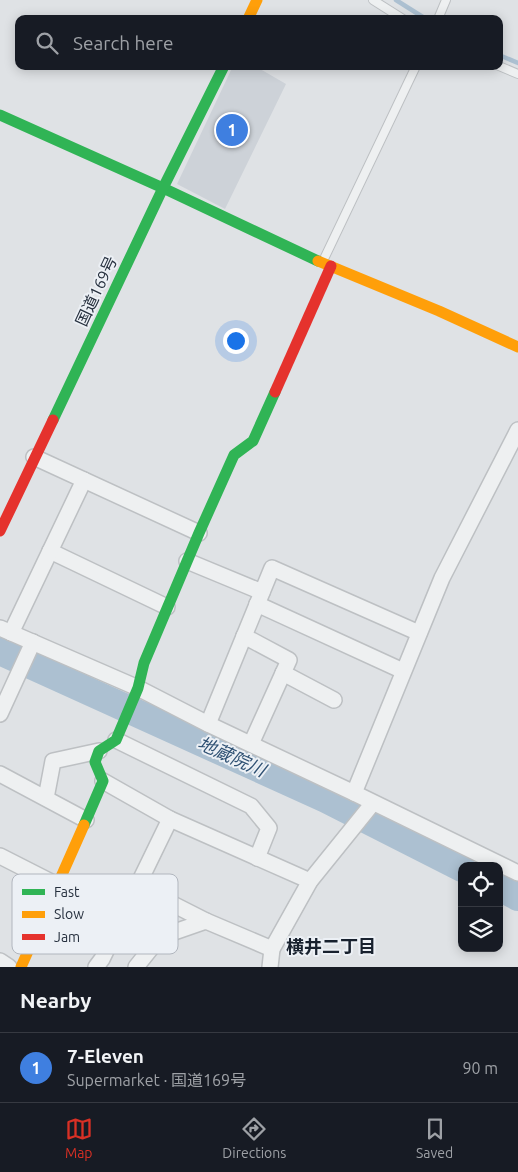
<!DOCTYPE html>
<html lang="en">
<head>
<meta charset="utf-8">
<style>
  body { margin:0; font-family:Ubuntu,"Noto Sans JP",sans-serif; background:#20242c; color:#f1f3f6 }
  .controls { position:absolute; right:15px; bottom:15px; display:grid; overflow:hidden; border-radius:10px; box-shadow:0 2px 12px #0003 }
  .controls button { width:45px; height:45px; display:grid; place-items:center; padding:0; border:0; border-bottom:1px solid #363941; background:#171b24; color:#f1f3f6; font:25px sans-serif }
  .you { position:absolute; left:235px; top:340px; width:18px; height:18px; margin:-12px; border:4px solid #fff; border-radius:50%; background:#1a73e8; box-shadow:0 0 0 8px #1a73e833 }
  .badge { display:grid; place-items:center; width:32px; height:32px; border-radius:50%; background:#d93025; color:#fff; font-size:16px; font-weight:700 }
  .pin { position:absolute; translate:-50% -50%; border:2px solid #fff; box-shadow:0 1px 5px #0006 }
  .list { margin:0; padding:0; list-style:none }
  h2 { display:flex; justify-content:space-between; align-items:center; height:65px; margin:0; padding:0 20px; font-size:21px }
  h2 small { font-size:16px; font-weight:400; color:#9ea1a6 }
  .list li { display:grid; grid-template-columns:32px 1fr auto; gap:15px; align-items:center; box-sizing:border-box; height:70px; padding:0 20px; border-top:1px solid #363941 }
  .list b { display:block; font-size:19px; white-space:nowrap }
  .list p { margin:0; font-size:16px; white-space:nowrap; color:#9ea1a6 }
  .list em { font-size:16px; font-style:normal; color:#9ea1a6 }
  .icon { flex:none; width:28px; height:28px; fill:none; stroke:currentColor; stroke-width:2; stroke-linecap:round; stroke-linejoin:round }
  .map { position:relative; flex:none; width:518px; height:967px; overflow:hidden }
  .search { position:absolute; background:#171b24; box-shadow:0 2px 12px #0003; left:15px; right:15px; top:15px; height:55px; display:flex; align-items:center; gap:12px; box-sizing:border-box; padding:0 18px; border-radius:10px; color:#9ea1a6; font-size:19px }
  .sheet { height:135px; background:#171b24 }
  nav { display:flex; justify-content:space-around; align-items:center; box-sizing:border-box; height:70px; border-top:1px solid #363941; background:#171b24; font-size:14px; color:#9ea1a6 }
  nav a { display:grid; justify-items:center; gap:2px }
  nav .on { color:#d93025 }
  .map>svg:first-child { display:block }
</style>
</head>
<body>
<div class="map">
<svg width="518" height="967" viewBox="0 0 518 967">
  <rect width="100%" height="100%" fill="#dfe2e5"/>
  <!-- built -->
  <polygon fill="#cdd2d8" points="233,66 255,66 286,84 225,209 177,184"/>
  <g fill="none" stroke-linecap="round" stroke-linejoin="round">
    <!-- stream -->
    <g stroke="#acc0d1" stroke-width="4.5">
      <polyline points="396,0 426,19"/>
      <polyline points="499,55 518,63"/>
    </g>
    <!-- river -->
    <g stroke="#acc0d1" stroke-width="28">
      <polyline points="0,651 326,799 462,868"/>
      <polyline points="499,887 518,897"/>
    </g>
    <!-- lane casing -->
    <g stroke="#bdc0c3" stroke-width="10">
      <g id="lane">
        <polyline points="373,0 403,19"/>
        <polyline points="438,19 446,0"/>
        <polyline points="499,66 518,74"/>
        <polyline points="323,261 416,66"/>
      </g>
    </g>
    <!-- street casing -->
    <g stroke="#bdc0c3" stroke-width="18">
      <g id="street">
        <polyline points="34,457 199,533"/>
        <polyline points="50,551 167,607"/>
        <polyline points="187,561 262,592"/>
        <polyline points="257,604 403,671"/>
        <polyline points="0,628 138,688 208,724 354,793 518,873"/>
        <polyline points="11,633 84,480"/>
        <polyline points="244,636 289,660 251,744"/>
        <polyline points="283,673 334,700"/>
        <polyline points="0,714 33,642"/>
        <polyline points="208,724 272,568 419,633"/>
        <polyline points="116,740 251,806 269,828 257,858"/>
        <polyline points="0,774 86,820"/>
        <polyline points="103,781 170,819 310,881"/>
        <polyline points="354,793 442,578 518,430"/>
        <polyline points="46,798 53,761 99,751"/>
        <polyline points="0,856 57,885"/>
        <polyline points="137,886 206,921"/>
        <polyline points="0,961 9,967"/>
        <polyline points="96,967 102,959 170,819"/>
        <polyline points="136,967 160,937 206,921 272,949"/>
        <polyline points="270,967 272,949 310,881 373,803"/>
      </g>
    </g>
    <!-- lane -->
    <use href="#lane" stroke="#eef0f1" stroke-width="8"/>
    <!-- street -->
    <use href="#street" stroke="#eef0f1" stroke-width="15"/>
    <!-- fast -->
    <g stroke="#30b455" stroke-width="11">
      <polyline points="0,115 163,188 318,261"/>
      <polyline points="53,420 163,188 224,66"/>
      <polyline points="84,825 103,781 95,762 99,751 116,740 138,688 144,663 199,533 234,455 253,441 275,392"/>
    </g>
    <!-- slow -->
    <g stroke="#ff9f0a" stroke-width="11">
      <polyline points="248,19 257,0"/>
      <polyline points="318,261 439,311 518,347"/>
      <polyline points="21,967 84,825"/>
    </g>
    <!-- jam -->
    <g stroke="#e5322d" stroke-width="11">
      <polyline points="275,392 331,266"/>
      <polyline points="0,531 53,420"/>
    </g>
  </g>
  <g text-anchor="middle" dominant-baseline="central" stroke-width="4" stroke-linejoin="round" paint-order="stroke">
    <!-- street labels -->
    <g font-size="16" fill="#26303e" stroke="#ecf0f5">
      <text transform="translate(96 291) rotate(-65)">国道169号</text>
    </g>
    <!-- water labels -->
    <g font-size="18" font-style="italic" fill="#2f5173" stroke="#ecf0f5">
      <text transform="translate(232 756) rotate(24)">地蔵院川</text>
    </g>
    <!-- neighbourhood labels -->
    <g font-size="18" font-weight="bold" fill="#18212e" stroke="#ecf0f5">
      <text x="331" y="946">横井二丁目</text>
    </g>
  </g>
  <!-- legend -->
  <rect x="12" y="874" width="166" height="80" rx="8" fill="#ecf0f5" stroke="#b1b6be" stroke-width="1"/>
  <rect x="22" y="889" width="23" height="6" fill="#30b455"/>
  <rect x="22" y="911" width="23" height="7" fill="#ff9f0a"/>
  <rect x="22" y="934" width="23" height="6" fill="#e5322d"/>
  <g font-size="14" fill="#26303e">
    <text x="54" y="897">Fast</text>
    <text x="54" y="919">Slow</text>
    <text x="54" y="942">Jam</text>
  </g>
</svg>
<div class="controls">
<button><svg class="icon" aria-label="locate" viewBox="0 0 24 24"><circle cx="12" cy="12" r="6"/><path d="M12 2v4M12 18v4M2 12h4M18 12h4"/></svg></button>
<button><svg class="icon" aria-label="layers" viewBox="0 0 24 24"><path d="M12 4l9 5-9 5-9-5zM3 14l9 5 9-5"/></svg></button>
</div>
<div class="you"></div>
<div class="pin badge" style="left:232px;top:130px;background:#3f7fe0">1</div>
<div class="search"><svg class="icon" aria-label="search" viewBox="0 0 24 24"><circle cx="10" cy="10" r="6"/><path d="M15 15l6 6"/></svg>Search here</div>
</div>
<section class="sheet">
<h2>Nearby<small></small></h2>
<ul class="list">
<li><span class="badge" style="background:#3f7fe0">1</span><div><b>7-Eleven</b><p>Supermarket · 国道169号</p></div><em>90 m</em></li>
</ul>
</section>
<nav>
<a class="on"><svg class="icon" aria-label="map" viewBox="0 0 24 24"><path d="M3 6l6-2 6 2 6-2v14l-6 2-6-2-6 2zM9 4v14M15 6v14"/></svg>Map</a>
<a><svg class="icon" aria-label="directions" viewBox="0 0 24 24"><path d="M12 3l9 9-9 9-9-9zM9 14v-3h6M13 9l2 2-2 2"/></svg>Directions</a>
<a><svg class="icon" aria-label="saved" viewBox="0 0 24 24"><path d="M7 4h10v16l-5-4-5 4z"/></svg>Saved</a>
</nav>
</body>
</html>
